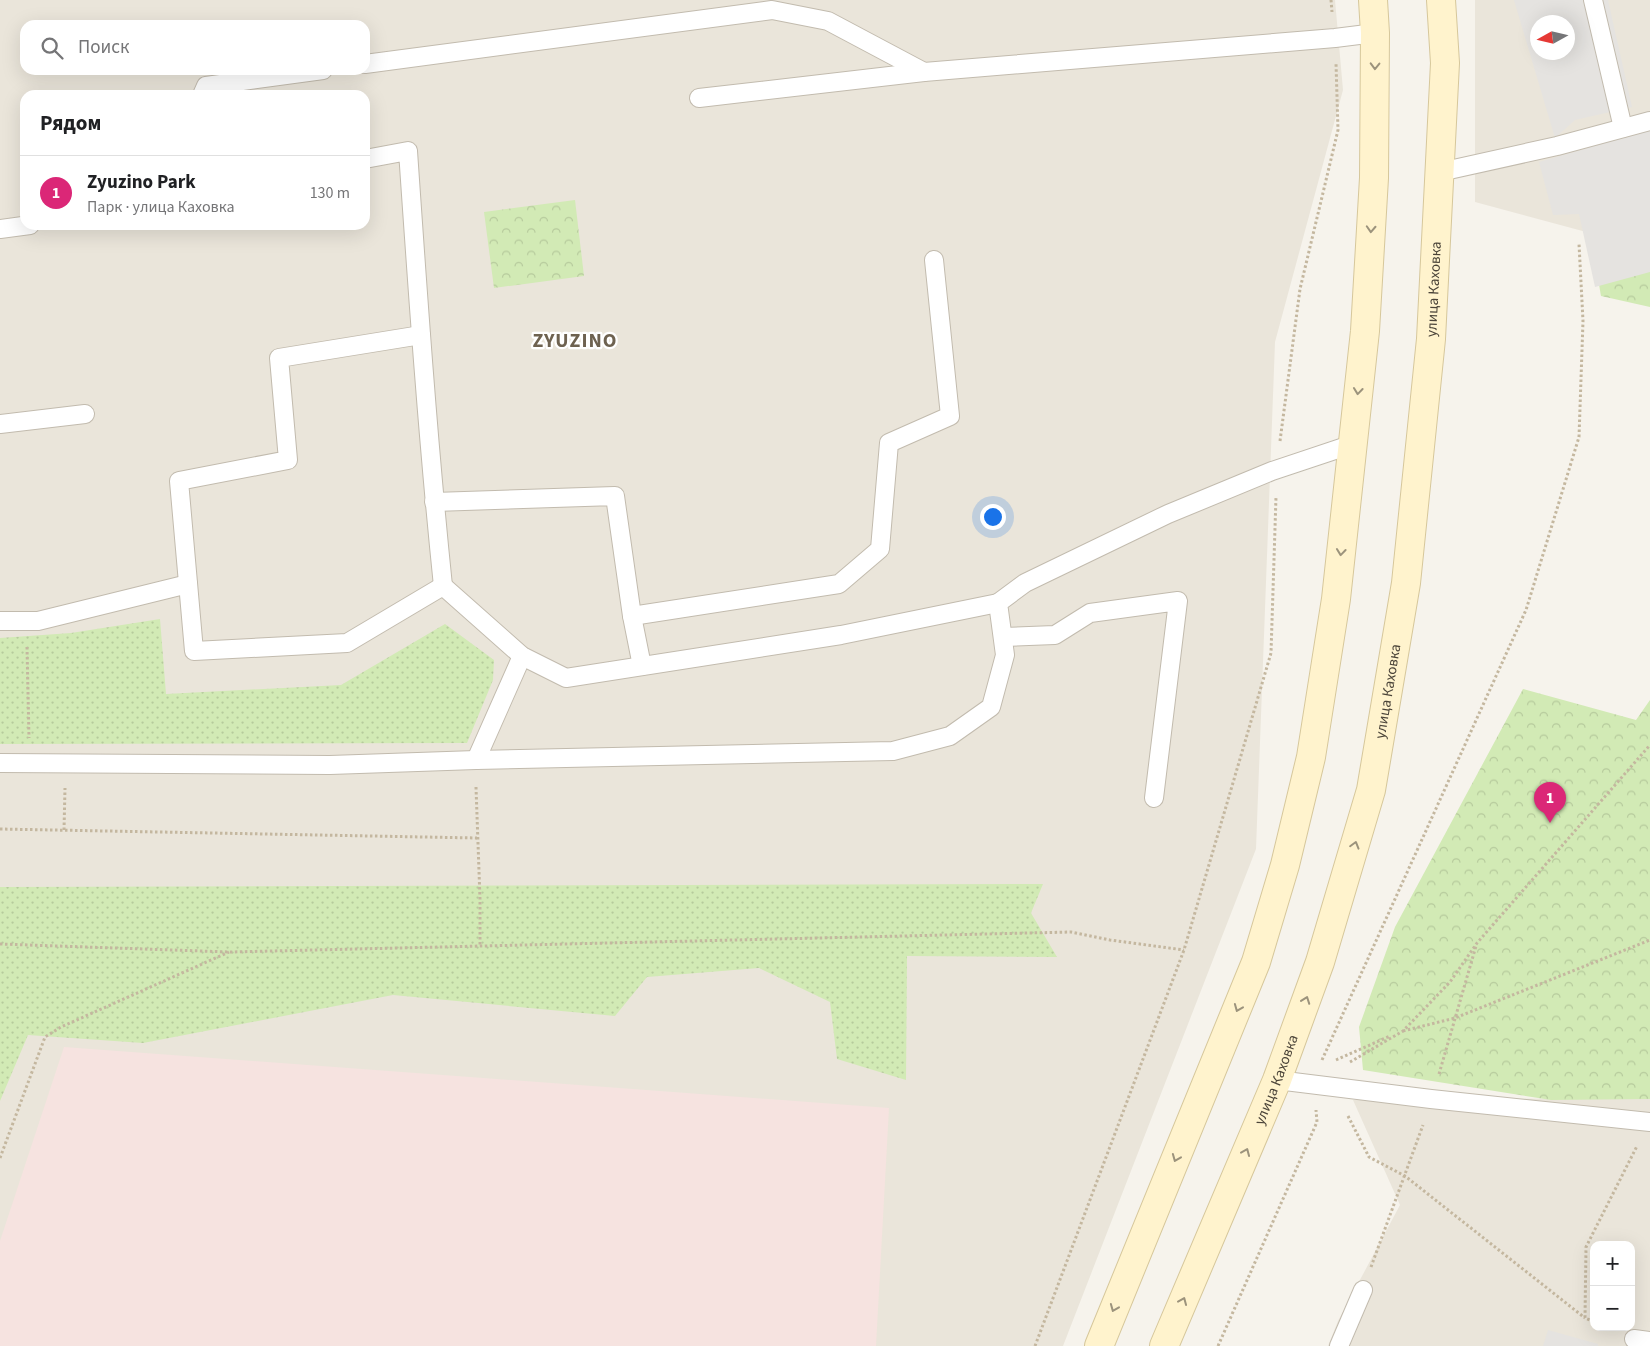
<!DOCTYPE html>
<html lang="ru">
<head>
<meta charset="utf-8">
<style>
  body { margin:0; font-family:"Source Sans 3",sans-serif; background:#f2f2f2; color:#202124 }
  .controls { position:absolute; right:15px; bottom:15px; display:grid; overflow:hidden; border-radius:10px; box-shadow:0 5px 20px #0002 }
  .controls button { width:45px; height:45px; display:grid; place-items:center; padding:0; border:0; border-bottom:1px solid #e0e0e0; background:#fff; color:#202124; font:25px sans-serif }
  .compass { position:absolute; left:1530px; top:15px; width:45px; height:45px; border-radius:50%; background:#fff; box-shadow:0 5px 20px #0002; rotate:262deg }
  .you { position:absolute; left:992px; top:516px; width:18px; height:18px; margin:-12px; border:4px solid #fff; border-radius:50%; background:#1a73e8; box-shadow:0 0 0 8px #1a73e833 }
  .badge { display:grid; place-items:center; width:32px; height:32px; border-radius:50%; background:#db2777; color:#fff; font-size:16px; font-weight:700 }
  .pin { position:absolute; translate:-50% -41px; filter:drop-shadow(0 1px 2px #0008) }
  .pin::after { content:''; position:absolute; top:26px; width:18px; height:15px; background:inherit; clip-path:polygon(0 0,100% 0,50% 100%) }
  .list { margin:0; padding:0; list-style:none }
  h2 { display:flex; justify-content:space-between; align-items:center; height:65px; margin:0; padding:0 20px; font-size:21px }
  h2 small { font-size:16px; font-weight:400; color:#757577 }
  .list li { display:grid; grid-template-columns:32px 1fr auto; gap:15px; align-items:center; box-sizing:border-box; height:75px; padding:0 20px; border-top:1px solid #e0e0e0 }
  .list b { display:block; font-size:19px; white-space:nowrap }
  .list p { margin:0; font-size:16px; white-space:nowrap; color:#757577 }
  .list em { font-size:16px; font-style:normal; color:#757577 }
  .icon { flex:none; width:28px; height:28px; fill:none; stroke:currentColor; stroke-width:2; stroke-linecap:round; stroke-linejoin:round }
  .map { position:relative; flex:none; width:1650px; height:1346px; overflow:hidden }
  .search { position:absolute; background:#fff; box-shadow:0 5px 20px #0002; left:20px; top:20px; width:350px; height:55px; display:flex; align-items:center; gap:12px; box-sizing:border-box; padding:0 18px; border-radius:15px; color:#757577; font-size:19px }
  .panel { position:absolute; background:#fff; box-shadow:0 5px 20px #0002; left:20px; top:90px; width:350px; height:140px; border-radius:15px }
  .map>svg:first-child { display:block }
</style>
</head>
<body>
<div class="map">
<svg width="1650" height="1346" viewBox="0 0 1650 1346">
  <defs>
    <pattern id="grass-dots" width="8" height="8" patternUnits="userSpaceOnUse" patternTransform="scale(1.25)"><rect width="8" height="8" fill="#d2eab5"/><path d="M2 2h.1M6 6h.1" fill="none" stroke="#b6ca9c" stroke-width="1.8" stroke-linecap="round"/></pattern>
    <pattern id="forest-crowns" width="20" height="18" patternUnits="userSpaceOnUse" patternTransform="scale(1.25)"><rect width="20" height="18" fill="#d2eab5"/><path d="M2 6a3 3 0 1 1 6 0M12 15a3 3 0 1 1 6 0" fill="none" stroke="#b6ca9c"/></pattern>
  </defs>
  <rect width="100%" height="100%" fill="#f6f3ec"/>
  <!-- residential -->
  <g fill="#eae5da" fill-rule="evenodd">
    <path d="M0 0H1335L1343 90 1275 342 1256 849 1063 1346H0ZM25 25H365V70H25ZM25 95H365V225H25Z"/>
    <path d="M1475 0H1650V199L1590 233 1475 202ZM1538 22H1568V52H1538Z"/>
    <path d="M1650 1098V1346H1328L1338 1321 1400 1205 1353 1100ZM1594 1245H1631V1327H1594Z"/>
  </g>
  <!-- medical -->
  <polygon fill="#f6e3e0" points="64,1047 889,1108 876,1346 0,1346 0,1241"/>
  <!-- grass -->
  <g fill="url(#grass-dots)">
    <polygon points="160,619 166,694 341,685 445,624 494,660 493,680 467,743 0,744 0,638 71,633"/>
    <polygon points="1043,884 1031,913 1057,957 907,956 906,1080 837,1059 830,1002 759,968 647,977 615,1016 393,995 143,1043 28,1035 0,1101 0,887"/>
  </g>
  <!-- forest -->
  <g fill="url(#forest-crowns)">
    <polygon points="1650,199 1650,307 1601,296 1590,233"/>
    <polygon points="575,200 584,276 494,288 484,212"/>
    <polygon points="1523,689 1636,720 1650,700 1650,1099 1551,1100 1363,1070 1359,1027 1395,927"/>
  </g>
  <!-- parking -->
  <g fill="#e5e3e0" fill-rule="evenodd">
    <path d="M1514 0H1608L1632 107 1575 120 1555 138ZM1538 22H1568V52H1538Z"/>
    <polygon points="1650,130 1650,272 1595,287 1579,214 1553,215 1539,162"/>
    <polygon points="1548,1330 1598,1344 1598,1346 1543,1346"/>
  </g>
  <g fill="none" stroke-linecap="round" stroke-linejoin="round">
    <!-- lane casing -->
    <g stroke="#c2bbae" stroke-width="20">
      <g id="lane">
        <polyline points="1593,0 1623,128"/>
        <polyline points="365,64 772,10 828,21 924,72"/>
        <polyline points="202,95 206,86 323,70"/>
        <polyline points="699,98 924,72 1335,38 1375,33"/>
        <path d="M365 159 408 151C418 297 428 441 443 586"/>
        <polyline points="1440,172 1557,146 1650,121"/>
        <polyline points="0,229 30,225"/>
        <polyline points="421,335 279,358 288,460 179,481 194,651 347,643 443,586 522,656 566,678 841,635 998,603"/>
        <polyline points="0,424 85,414"/>
        <polyline points="434,502 615,496 632,616 642,666"/>
        <polyline points="632,616 839,584 880,549 889,443 950,416 934,260"/>
        <polyline points="0,621 38,621 188,584"/>
        <polyline points="1003,637 1055,635 1090,613 1178,601 1154,798"/>
        <polyline points="476,760 522,656"/>
        <polyline points="0,763 330,765 476,760 893,751 950,736 991,707 1005,655 998,603 1025,583 1168,514 1272,471 1353,444"/>
        <polyline points="1277,1080 1431,1099 1650,1122"/>
        <polyline points="1634,1339 1650,1341"/>
        <polyline points="1339,1346 1363,1290"/>
      </g>
    </g>
    <!-- secondary casing -->
    <g stroke="#d6c79b" stroke-width="30">
      <g id="secondary">
        <polyline points="1099,1346 1256,962 1285,865 1311,757 1336,599 1365,331 1374,178 1375,33 1373,0"/>
        <path id="s1" d="M1164 1346 1277 1080 1320 962 1371 790 1406 583 1431 339 1445 63 1441 0"/>
      </g>
    </g>
    <!-- path -->
    <g stroke="#c4b79f" stroke-width="3" stroke-dasharray="2.5 2.5" stroke-linecap="butt">
      <polyline points="1331,0 1332,12"/>
      <polyline points="1280,441 1300,289 1338,130 1336,63"/>
      <polyline points="27,647 29,738"/>
      <polyline points="476,787 480,899 480,946"/>
      <polyline points="0,829 477,838"/>
      <polyline points="64,830 65,788"/>
      <polyline points="0,944 230,952 1071,932 1110,940 1184,950"/>
      <polyline points="1403,1031 1455,1018 1650,940"/>
      <polyline points="1322,1060 1526,610 1579,437 1583,321 1579,244"/>
      <polyline points="1336,1060 1390,1036"/>
      <polyline points="1350,1062 1403,1031 1450,982 1477,943 1650,745"/>
      <polyline points="1439,1074 1476,946"/>
      <polyline points="1348,1116 1369,1157 1405,1176 1585,1318"/>
      <polyline points="0,1158 45,1037 61,1027 229,952"/>
      <polyline points="1371,1267 1423,1125"/>
      <polyline points="1594,1322 1585,1318 1586,1247 1637,1146"/>
      <polyline points="1035,1346 1184,950 1271,653 1276,497"/>
      <polyline points="1218,1346 1317,1122 1316,1110"/>
    </g>
    <!-- lane -->
    <use href="#lane" stroke="#fff" stroke-width="18"/>
    <!-- secondary -->
    <use href="#secondary" stroke="#fff3cd" stroke-width="28"/>
  </g>
  <!-- one-way arrows -->
  <defs><path id="oneway-chevron" d="M-2-3.5L2.5 0L-2 3.5" fill="none" stroke-width="1.6" stroke-linecap="round" stroke-linejoin="round" transform="scale(1.25)"/></defs>
  <g stroke="#9c937c">
    <use href="#oneway-chevron" transform="translate(1375 66) rotate(91)"/>
    <use href="#oneway-chevron" transform="translate(1371 229) rotate(93)"/>
    <use href="#oneway-chevron" transform="translate(1358 391) rotate(96)"/>
    <use href="#oneway-chevron" transform="translate(1341 552) rotate(96)"/>
    <use href="#oneway-chevron" transform="translate(1355 845) rotate(-74)"/>
    <use href="#oneway-chevron" transform="translate(1306 1000) rotate(-70)"/>
    <use href="#oneway-chevron" transform="translate(1238 1008) rotate(112)"/>
    <use href="#oneway-chevron" transform="translate(1246 1152) rotate(-67)"/>
    <use href="#oneway-chevron" transform="translate(1176 1158) rotate(112)"/>
    <use href="#oneway-chevron" transform="translate(1183 1301) rotate(-67)"/>
    <use href="#oneway-chevron" transform="translate(1114 1308) rotate(112)"/>
  </g>
  <g text-anchor="middle" dominant-baseline="central" stroke-width="4.5" stroke-linejoin="round" paint-order="stroke">
    <!-- street labels -->
    <g font-size="15" fill="#4b4439" stroke="#fff">
      <text stroke="none"><textPath href="#s1" startOffset="1099">улица Каховка</textPath></text>
      <text stroke="none"><textPath href="#s1" startOffset="694">улица Каховка</textPath></text>
      <text stroke="none"><textPath href="#s1" startOffset="289">улица Каховка</textPath></text>
    </g>
    <!-- district labels -->
    <g font-size="20" font-weight="bold" letter-spacing="1" fill="#6e6250" stroke="#fff">
      <text x="575" y="341">ZYUZINO</text>
    </g>
  </g>
</svg>
<div class="controls">
<button>+</button>
<button>−</button>
</div>
<svg class="compass" viewBox="-18 -18 36 36"><path d="M0-13l5 13h-10z" fill="#e53935"/><path d="M0 13l5-13h-10z" fill="#757577"/></svg>
<div class="you"></div>
<div class="pin badge" style="left:1550px;top:823px">1</div>
<div class="search"><svg class="icon" aria-label="search" viewBox="0 0 24 24"><circle cx="10" cy="10" r="6"/><path d="M15 15l6 6"/></svg>Поиск</div>
<section class="panel">
<h2>Рядом<small></small></h2>
<ul class="list">
<li><span class="badge">1</span><div><b>Zyuzino Park</b><p>Парк · улица Каховка</p></div><em>130 m</em></li>
</ul>
</section>
</div>
</body>
</html>
